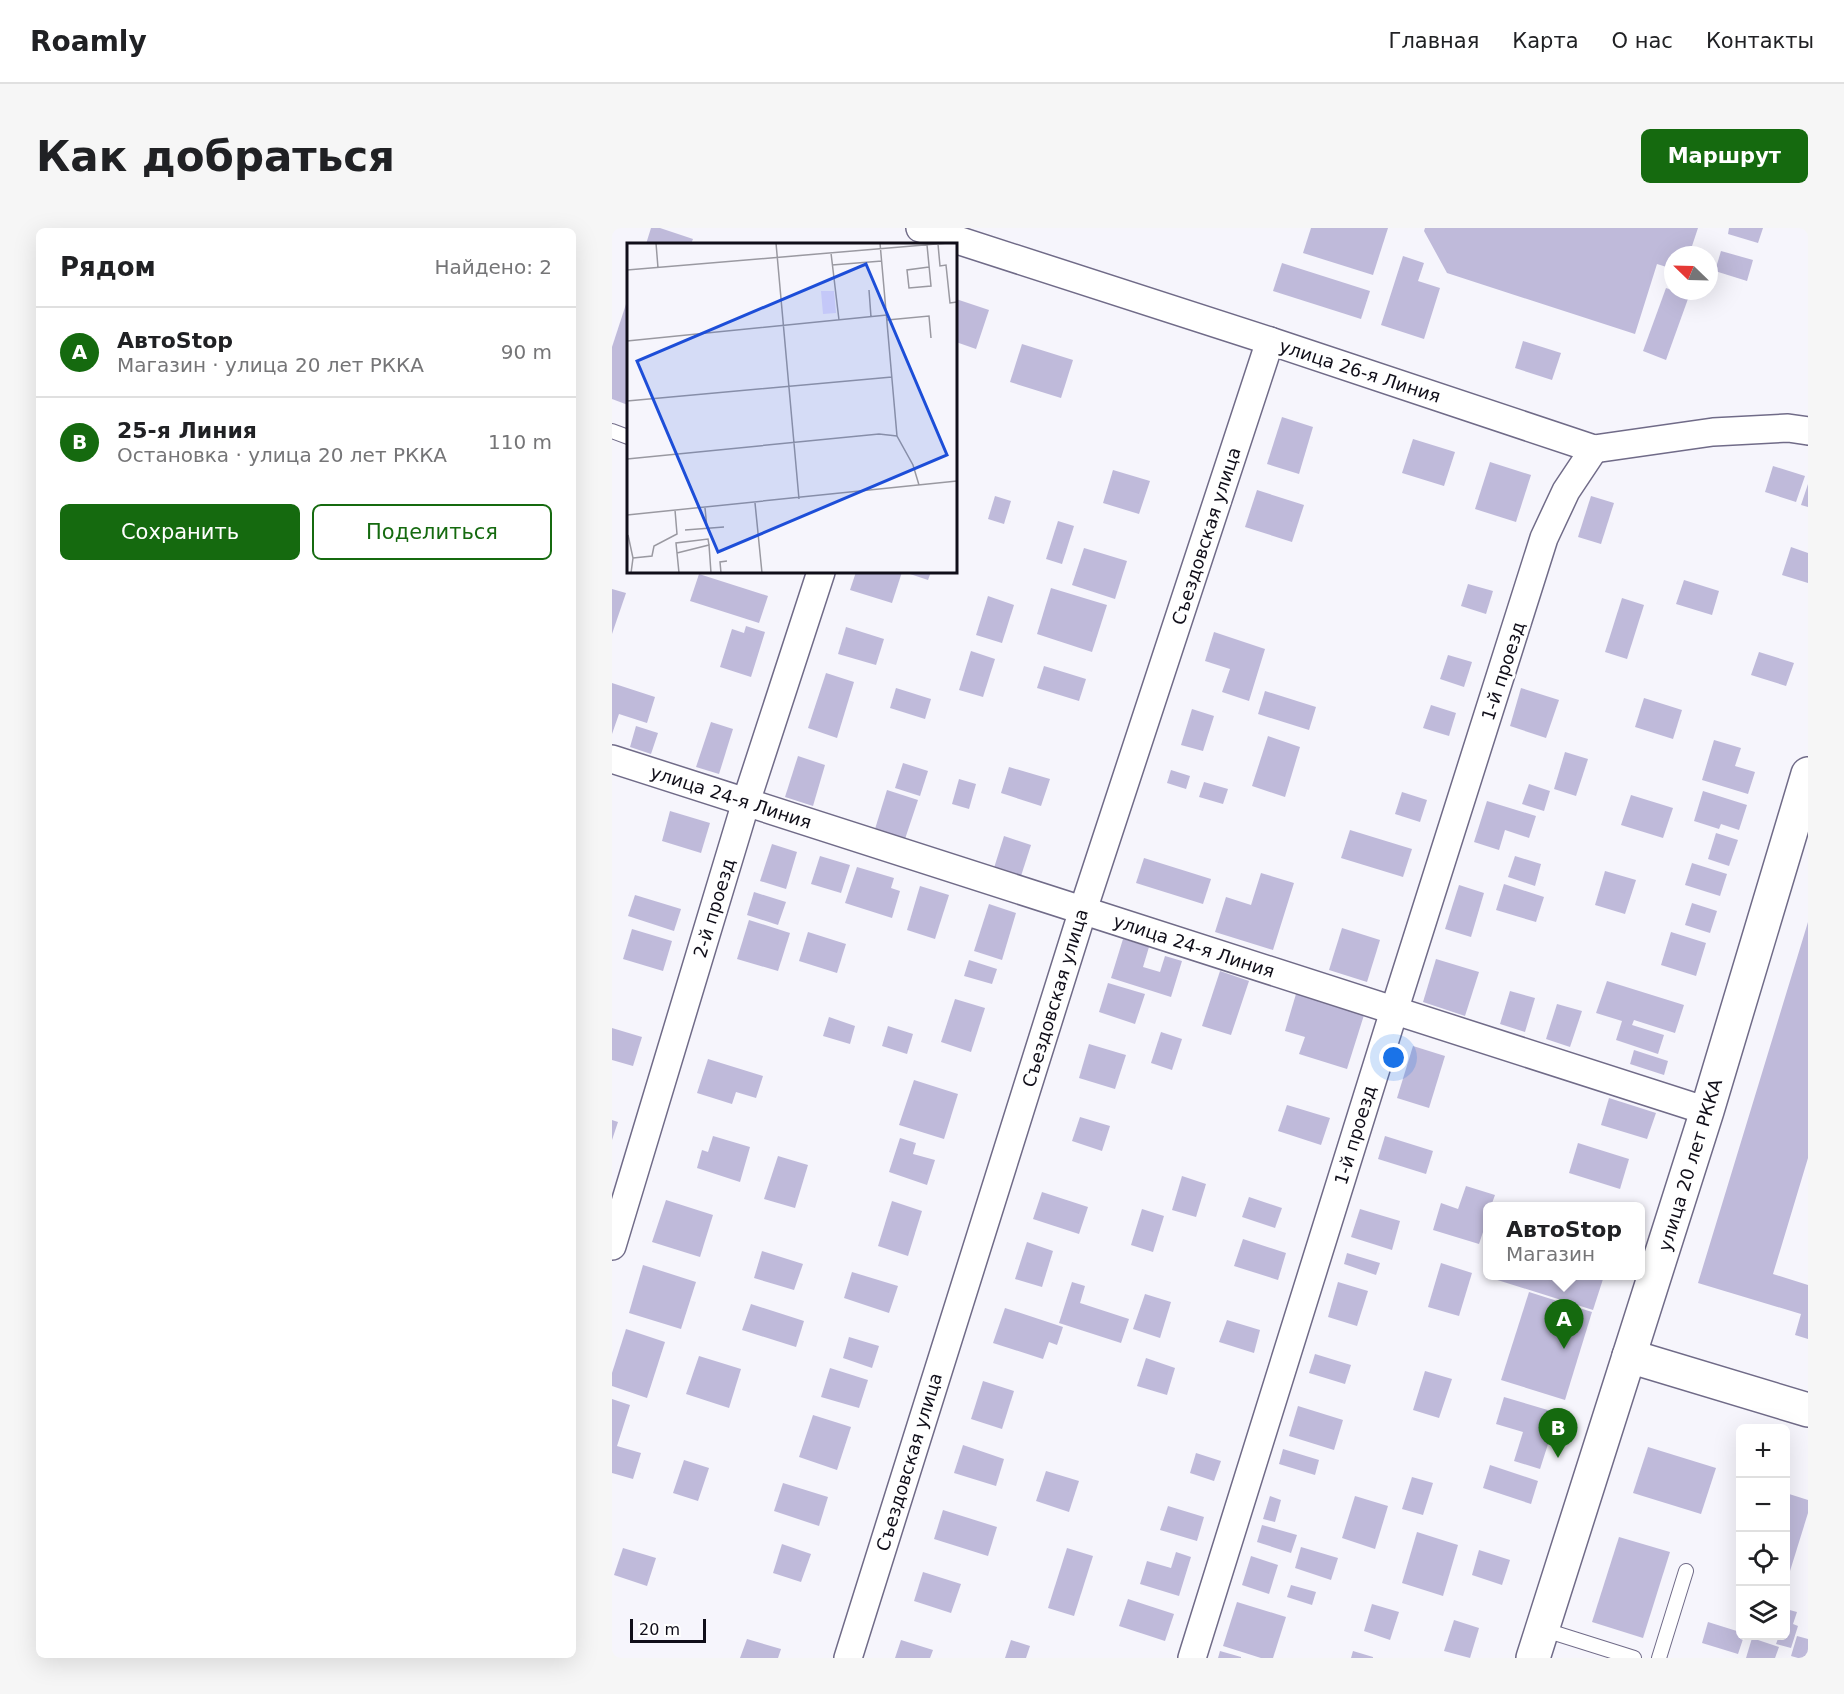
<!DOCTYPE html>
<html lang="ru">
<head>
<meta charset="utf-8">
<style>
  body { margin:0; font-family:"DejaVu Sans",sans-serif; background:#f6f6f6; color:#202124 }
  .controls { position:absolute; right:18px; bottom:18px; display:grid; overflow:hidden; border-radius:9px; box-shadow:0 6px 24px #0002 }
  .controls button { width:54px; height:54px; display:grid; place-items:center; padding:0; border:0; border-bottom:2px solid #e0e0e0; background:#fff; color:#202124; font:30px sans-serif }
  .compass { position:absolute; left:1052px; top:18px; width:54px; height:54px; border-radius:50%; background:#fff; box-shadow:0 6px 24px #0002; rotate:293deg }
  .scale { position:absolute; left:18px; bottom:15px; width:76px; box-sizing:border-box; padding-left:6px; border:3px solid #100e19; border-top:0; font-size:16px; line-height:21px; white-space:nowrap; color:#100e19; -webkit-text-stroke:4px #fff; paint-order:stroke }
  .you { position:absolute; left:782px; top:830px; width:21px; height:21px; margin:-15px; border:4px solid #fff; border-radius:50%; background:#1a73e8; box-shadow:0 0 0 9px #1a73e833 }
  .badge { display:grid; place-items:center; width:39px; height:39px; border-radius:50%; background:#156a0f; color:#fff; font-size:20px; font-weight:700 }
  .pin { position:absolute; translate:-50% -50px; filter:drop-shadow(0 2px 3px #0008) }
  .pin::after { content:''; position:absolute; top:32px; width:21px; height:18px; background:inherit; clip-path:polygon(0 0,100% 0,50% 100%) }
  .popup { position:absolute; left:871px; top:974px; width:162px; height:78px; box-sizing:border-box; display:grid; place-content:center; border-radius:9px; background:#fff; filter:drop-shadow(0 2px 4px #0005); font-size:20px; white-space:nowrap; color:#757577 }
  .popup b { font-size:22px; color:#202124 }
  .popup::after { content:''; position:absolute; left:50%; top:100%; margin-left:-12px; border:12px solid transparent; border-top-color:#fff }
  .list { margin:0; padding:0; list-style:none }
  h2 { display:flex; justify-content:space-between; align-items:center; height:78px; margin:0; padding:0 24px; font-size:26px }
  h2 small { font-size:20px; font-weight:400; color:#757577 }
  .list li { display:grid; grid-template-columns:39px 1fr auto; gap:18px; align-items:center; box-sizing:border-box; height:90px; padding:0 24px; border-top:2px solid #e0e0e0 }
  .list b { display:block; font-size:22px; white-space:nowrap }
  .list p { margin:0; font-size:20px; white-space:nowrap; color:#757577 }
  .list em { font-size:20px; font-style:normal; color:#757577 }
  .actions { display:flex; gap:12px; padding:18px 24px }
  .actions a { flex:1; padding:14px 0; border:2px solid #156a0f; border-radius:9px; text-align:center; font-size:21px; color:#156a0f }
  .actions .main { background:#156a0f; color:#fff }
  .icon { flex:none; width:33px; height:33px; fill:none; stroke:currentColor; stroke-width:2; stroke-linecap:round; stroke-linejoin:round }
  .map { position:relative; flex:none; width:1196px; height:1430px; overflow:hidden; border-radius:9px }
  header { display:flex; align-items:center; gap:36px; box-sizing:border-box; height:84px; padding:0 30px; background:#fff; border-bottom:2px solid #e0e0e0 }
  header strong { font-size:28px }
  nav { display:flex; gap:33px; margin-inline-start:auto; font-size:21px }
  .intro { display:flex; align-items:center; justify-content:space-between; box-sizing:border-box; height:144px; padding:0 36px }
  h1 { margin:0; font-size:42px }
  .button { padding:15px 27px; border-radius:9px; background:#156a0f; color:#fff; font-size:21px; font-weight:700 }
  main { display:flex; gap:36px; padding:0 36px }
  aside { flex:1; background:#fff; border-radius:9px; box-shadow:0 6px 24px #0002 }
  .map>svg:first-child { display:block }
</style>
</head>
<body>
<header>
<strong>Roamly</strong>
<nav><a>Главная</a><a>Карта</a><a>О нас</a><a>Контакты</a></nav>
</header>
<div class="intro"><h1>Как добраться</h1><a class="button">Маршрут</a></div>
<main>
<aside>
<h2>Рядом<small>Найдено: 2</small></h2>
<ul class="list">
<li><span class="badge">A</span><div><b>АвтоStop</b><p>Магазин · улица 20 лет РККА</p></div><em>90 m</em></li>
<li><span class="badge">B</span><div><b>25-я Линия</b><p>Остановка · улица 20 лет РККА</p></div><em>110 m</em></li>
</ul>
<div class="actions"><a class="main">Сохранить</a><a>Поделиться</a></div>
</aside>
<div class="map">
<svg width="1196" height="1430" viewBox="0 0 1196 1430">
  <rect width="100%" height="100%" fill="#f6f5fc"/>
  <!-- building -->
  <g fill="#bfbada">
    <polygon points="39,0 48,0 81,11 79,16 34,16"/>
    <polygon points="699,0 776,0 761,47 691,25"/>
    <polygon points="813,0 1086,0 1077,27 1061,27 1061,41 1045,36 1023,106 835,45 812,3"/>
    <polygon points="1117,0 1151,0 1146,15 1116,6"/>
    <polygon points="1109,23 1141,32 1135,53 1103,43"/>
    <polygon points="791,28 812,35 806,53 828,60 812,111 769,97"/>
    <polygon points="670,35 758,63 749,91 661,63"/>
    <polygon points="1054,60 1077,68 1054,132 1031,123"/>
    <polygon points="16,70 16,177 0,171 0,119"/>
    <polygon points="344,71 377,82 364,121 344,114"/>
    <polygon points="911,113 949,125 940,152 903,140"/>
    <polygon points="410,116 461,132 449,170 398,154"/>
    <polygon points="670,189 701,199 687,246 655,236"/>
    <polygon points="801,211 843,224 832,258 790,245"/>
    <polygon points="878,234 919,247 904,294 863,281"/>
    <polygon points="1161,238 1193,248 1184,274 1153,264"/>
    <polygon points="501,242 538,253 527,286 491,275"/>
    <polygon points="1196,256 1196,279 1189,277"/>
    <polygon points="645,262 692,277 680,314 633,299"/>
    <polygon points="383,268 399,273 392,296 376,291"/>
    <polygon points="979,268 1002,275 989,316 966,309"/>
    <polygon points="446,293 462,298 450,336 434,331"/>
    <polygon points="1179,319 1196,325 1196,355 1170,347"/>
    <polygon points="472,320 515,333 503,371 460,357"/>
    <polygon points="244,344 290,344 280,375 238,362"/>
    <polygon points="292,344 319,344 316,352"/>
    <polygon points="87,346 156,368 147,395 78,373"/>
    <polygon points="1072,352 1107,363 1100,387 1064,376"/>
    <polygon points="856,356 881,363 874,386 849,378"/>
    <polygon points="439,360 495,377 480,424 425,406"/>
    <polygon points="0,361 14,365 0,406"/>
    <polygon points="376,368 402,377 390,415 364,407"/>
    <polygon points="1010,370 1032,377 1015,431 993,424"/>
    <polygon points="134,398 153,404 139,449 108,439 120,401 132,405"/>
    <polygon points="234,399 272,411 264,437 226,426"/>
    <polygon points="602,404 653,421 637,473 610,464 618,441 593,433"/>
    <polygon points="359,423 383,431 371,469 347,462"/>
    <polygon points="1147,424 1182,435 1174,458 1139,447"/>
    <polygon points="836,427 860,434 852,459 828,451"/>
    <polygon points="432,438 474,451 467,473 425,460"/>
    <polygon points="214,445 242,454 225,510 196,500"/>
    <polygon points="0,455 43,469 35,495 7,486 0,506"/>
    <polygon points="284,460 319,471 313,491 278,480"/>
    <polygon points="909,460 947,472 934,510 898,498"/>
    <polygon points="653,463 704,479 697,502 646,486"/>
    <polygon points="1032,470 1070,482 1061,511 1023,499"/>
    <polygon points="819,477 844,485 837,508 811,500"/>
    <polygon points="580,481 602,488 591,523 569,517"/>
    <polygon points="99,494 121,501 107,546 84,539"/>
    <polygon points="24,498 46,505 39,526 18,519"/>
    <polygon points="656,508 688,519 673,569 640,558"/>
    <polygon points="1102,512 1129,520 1123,538 1143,544 1136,566 1090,552"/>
    <polygon points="953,524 976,531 964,568 942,561"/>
    <polygon points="186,528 213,537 201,578 173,569"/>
    <polygon points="291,535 316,543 308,568 283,560"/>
    <polygon points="397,539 438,551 429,578 389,565"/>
    <polygon points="559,542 578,548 574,561 555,555"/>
    <polygon points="347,551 364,556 357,581 340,576"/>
    <polygon points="592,554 616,561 611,576 587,569"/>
    <polygon points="917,556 938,563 932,583 910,576"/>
    <polygon points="275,562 306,572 293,611 263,601"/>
    <polygon points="1091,563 1135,577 1127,602 1109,596 1107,601 1082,593"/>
    <polygon points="790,564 815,572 808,594 783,586"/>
    <polygon points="1019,567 1061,580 1051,610 1009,597"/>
    <polygon points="875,573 924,588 917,610 893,602 887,622 862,614"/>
    <polygon points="58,583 98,595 89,625 50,613"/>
    <polygon points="738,602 800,621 791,649 729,630"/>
    <polygon points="1104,605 1126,612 1117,638 1096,631"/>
    <polygon points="392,608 419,617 409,648 382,640"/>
    <polygon points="160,616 185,624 174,661 148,653"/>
    <polygon points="208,628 238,637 229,665 199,656"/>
    <polygon points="903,628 929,636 923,658 896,649"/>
    <polygon points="532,630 599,651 591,676 524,655"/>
    <polygon points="1080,635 1115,646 1108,668 1073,657"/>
    <polygon points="245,639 282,650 279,660 288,663 280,690 233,675"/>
    <polygon points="993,643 1024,652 1013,686 983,677"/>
    <polygon points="649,645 682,655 661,722 603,704 614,669 639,677"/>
    <polygon points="892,656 932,669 924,694 884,682"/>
    <polygon points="847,657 872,665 859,709 833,701"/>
    <polygon points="308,658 337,667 323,711 295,702"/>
    <polygon points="142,664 174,674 166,697 135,687"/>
    <polygon points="23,667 69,681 62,703 16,688"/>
    <polygon points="1080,675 1105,683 1098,705 1073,697"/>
    <polygon points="377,676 404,685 390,732 362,723"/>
    <polygon points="137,692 178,705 166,743 125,731"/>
    <polygon points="1196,694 1196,930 1161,1046 1196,1057 1196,1111 1183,1107 1189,1086 1086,1055"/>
    <polygon points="730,700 768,712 755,754 717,742"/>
    <polygon points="20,701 60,713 51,743 11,731"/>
    <polygon points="196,704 234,716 225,745 187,733"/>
    <polygon points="1059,704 1094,715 1084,748 1049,737"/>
    <polygon points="511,711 537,719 531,739 548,744 553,728 570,733 559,769 499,750"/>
    <polygon points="824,731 867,744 853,788 811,774"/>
    <polygon points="357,732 385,741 380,756 352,748"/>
    <polygon points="608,743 637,753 619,807 590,798"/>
    <polygon points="995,753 1072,777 1063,805 1022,792 1020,797 1052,807 1046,826 1004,812 1010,793 984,785"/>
    <polygon points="496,755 533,766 523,796 487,784"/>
    <polygon points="898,763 923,770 913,804 888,796"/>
    <polygon points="684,766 752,787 735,841 687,826 693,809 673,803"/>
    <polygon points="343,771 373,780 359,824 329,814"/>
    <polygon points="945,776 970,783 958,819 934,811"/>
    <polygon points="217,789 243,798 238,816 211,808"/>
    <polygon points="276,798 301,806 295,826 270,818"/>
    <polygon points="0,800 30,809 21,838 0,832"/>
    <polygon points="549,804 570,811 560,842 539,835"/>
    <polygon points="477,816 514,827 503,861 467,850"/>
    <polygon points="801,818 833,828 817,880 785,870"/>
    <polygon points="1022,822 1056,833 1052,847 1018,836"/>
    <polygon points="96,831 151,848 144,870 124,864 120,876 85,865"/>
    <polygon points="302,852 346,866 332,911 287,897"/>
    <polygon points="997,870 1044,885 1035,911 989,897"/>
    <polygon points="675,877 718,890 709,917 666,903"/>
    <polygon points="468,889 498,898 490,923 460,913"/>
    <polygon points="0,892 6,894 0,912"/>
    <polygon points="101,908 138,919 128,954 85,940 90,922 96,924"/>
    <polygon points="773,908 821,923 814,946 766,931"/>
    <polygon points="288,910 304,915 301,926 323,932 315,957 277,944"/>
    <polygon points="966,915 1017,931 1008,961 957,945"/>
    <polygon points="166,928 196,937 183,980 152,971"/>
    <polygon points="570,948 594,956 584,989 560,982"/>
    <polygon points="854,958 883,967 879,978 876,978 876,989 867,1016 821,1002 829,975 846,981"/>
    <polygon points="430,964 476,979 467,1006 421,991"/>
    <polygon points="637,969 670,980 663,1000 630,989"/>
    <polygon points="54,972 101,987 88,1029 40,1014"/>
    <polygon points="280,973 310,983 296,1028 266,1018"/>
    <polygon points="530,981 552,988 541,1024 519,1017"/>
    <polygon points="748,981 788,993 780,1022 739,1009"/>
    <polygon points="631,1011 674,1025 666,1052 622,1038"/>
    <polygon points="415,1014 441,1023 430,1059 403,1051"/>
    <polygon points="150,1023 191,1036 182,1062 142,1050"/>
    <polygon points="735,1025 768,1035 764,1047 732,1036"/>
    <polygon points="829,1035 860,1045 847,1088 816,1079"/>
    <polygon points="31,1037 84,1054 69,1101 17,1085"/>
    <polygon points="240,1044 286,1058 277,1085 232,1070"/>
    <polygon points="880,1048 992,1048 981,1082 879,1050"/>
    <polygon points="460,1054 473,1058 468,1075 517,1091 509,1115 447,1095"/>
    <polygon points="726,1054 756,1063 745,1098 716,1089"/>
    <polygon points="917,1064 980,1084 953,1172 889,1152"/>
    <polygon points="533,1066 559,1074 548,1110 521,1101"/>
    <polygon points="139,1076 192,1093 184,1119 130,1102"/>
    <polygon points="393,1080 451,1099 445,1117 437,1114 431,1131 381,1115"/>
    <polygon points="615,1092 648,1102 642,1125 607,1114"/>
    <polygon points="14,1101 53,1114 35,1170 0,1158 0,1145"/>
    <polygon points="237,1109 267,1118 260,1140 231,1130"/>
    <polygon points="703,1126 739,1137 733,1156 697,1145"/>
    <polygon points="87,1128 129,1141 117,1180 74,1166"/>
    <polygon points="534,1130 563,1140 555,1167 525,1158"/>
    <polygon points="218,1140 256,1152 247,1180 209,1169"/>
    <polygon points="813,1143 840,1151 827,1190 801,1182"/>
    <polygon points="371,1153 402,1163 390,1201 359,1191"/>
    <polygon points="892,1169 946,1185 928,1241 902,1233 911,1204 884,1196"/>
    <polygon points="0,1171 18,1177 5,1218 29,1225 21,1251 0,1245"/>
    <polygon points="686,1178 731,1192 722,1222 677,1208"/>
    <polygon points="201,1187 239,1199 225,1242 187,1229"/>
    <polygon points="351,1217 392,1231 384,1258 342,1245"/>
    <polygon points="1036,1219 1104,1240 1089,1286 1021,1265"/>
    <polygon points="671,1221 707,1232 703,1247 667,1236"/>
    <polygon points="584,1225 609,1233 602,1253 578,1245"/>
    <polygon points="72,1232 97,1240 86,1273 61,1265"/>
    <polygon points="878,1237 926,1253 919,1276 871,1260"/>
    <polygon points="434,1243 467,1253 457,1284 424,1273"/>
    <polygon points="800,1249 821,1255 811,1287 790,1281"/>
    <polygon points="171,1255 216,1269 207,1298 162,1283"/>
    <polygon points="1174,1265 1196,1272 1196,1285 1174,1356"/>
    <polygon points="658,1268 669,1272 663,1294 651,1291"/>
    <polygon points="743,1268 776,1278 763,1321 730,1310"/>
    <polygon points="556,1278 592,1289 585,1313 548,1302"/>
    <polygon points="331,1282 385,1299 376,1328 322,1311"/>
    <polygon points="650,1297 685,1307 679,1325 645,1314"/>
    <polygon points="805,1304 846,1317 831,1368 790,1355"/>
    <polygon points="1007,1309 1058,1324 1031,1410 980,1394"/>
    <polygon points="170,1316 199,1326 189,1354 161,1345"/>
    <polygon points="689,1319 726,1330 719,1352 683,1340"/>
    <polygon points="11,1320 44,1330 35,1358 2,1347"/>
    <polygon points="455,1320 481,1328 462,1388 436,1380"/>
    <polygon points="867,1322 898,1332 890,1357 860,1347"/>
    <polygon points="564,1324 579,1329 567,1368 528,1356 535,1333 559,1340"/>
    <polygon points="639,1328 666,1337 657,1366 630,1357"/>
    <polygon points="311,1344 349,1356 339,1385 302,1373"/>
    <polygon points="679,1357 704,1364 700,1377 675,1369"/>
    <polygon points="516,1371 562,1386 553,1413 507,1398"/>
    <polygon points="625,1374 674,1389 661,1430 649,1430 611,1418"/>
    <polygon points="760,1376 787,1384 778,1412 752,1403"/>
    <polygon points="1174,1381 1185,1384 1181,1396 1186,1398 1179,1420 1164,1416 1167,1408 1174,1408"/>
    <polygon points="842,1392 867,1400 858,1430 832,1423"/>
    <polygon points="1096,1394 1128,1404 1128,1408 1132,1408 1126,1426 1090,1415"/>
    <polygon points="1185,1408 1196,1411 1196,1430 1186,1430 1179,1428"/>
    <polygon points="1140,1410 1167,1419 1163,1430 1134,1430"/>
    <polygon points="135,1411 169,1421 166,1430 128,1430"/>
    <polygon points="289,1412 321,1422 318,1430 283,1430"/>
    <polygon points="399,1412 418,1418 414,1430 393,1430"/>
    <polygon points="608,1423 629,1429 629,1430 606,1430"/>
    <polygon points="741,1423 761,1429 761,1430 739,1430"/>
  </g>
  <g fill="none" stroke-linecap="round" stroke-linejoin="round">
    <!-- service casing -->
    <g stroke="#706b88" stroke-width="16">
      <g id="service">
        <polyline points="0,203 16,209"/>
        <polyline points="930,1401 1022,1430"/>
        <polyline points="1047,1430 1074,1343"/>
      </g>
    </g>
    <!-- minor casing -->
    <g stroke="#706b88" stroke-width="30">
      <g id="minor">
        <polyline points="308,0 658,113 982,221 1101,204 1176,200 1196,203"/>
        <polyline points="0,531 1095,883"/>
        <polyline points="0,1018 134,574 209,344"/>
        <polyline points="236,1430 471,682 658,113"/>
        <polyline points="580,1430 782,783 932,310 954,263 982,221"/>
      </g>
    </g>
    <!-- secondary casing -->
    <g stroke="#706b88" stroke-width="36">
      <g id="secondary">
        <polyline points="1017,1128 1196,1182"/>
        <polyline points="921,1430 1095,883 1196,546"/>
      </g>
    </g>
    <!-- service -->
    <use href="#service" stroke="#fff" stroke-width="14"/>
    <!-- minor -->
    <use href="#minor" stroke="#fff" stroke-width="27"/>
    <!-- secondary -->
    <use href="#secondary" stroke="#fff" stroke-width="33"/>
  </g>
  <g text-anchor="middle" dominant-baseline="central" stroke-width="6" stroke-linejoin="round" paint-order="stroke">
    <!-- street labels -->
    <g font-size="18" fill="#100e19" stroke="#fff">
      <text transform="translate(748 143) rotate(18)">улица 26-я Линия</text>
      <text transform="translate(594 308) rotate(-72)">Съездовская улица</text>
      <text transform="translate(891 443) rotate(-72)">1-й проезд</text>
      <text transform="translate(119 569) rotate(18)">улица 24-я Линия</text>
      <text transform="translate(102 680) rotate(-73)">2-й проезд</text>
      <text transform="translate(582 718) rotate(18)">улица 24-я Линия</text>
      <text transform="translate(443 770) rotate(-73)">Съездовская улица</text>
      <text transform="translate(743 907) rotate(-73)">1-й проезд</text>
      <text transform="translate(1078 937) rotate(-73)">улица 20 лет РККА</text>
      <text transform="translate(297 1234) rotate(-73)">Съездовская улица</text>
    </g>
  </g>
  <!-- overview -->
  <g transform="translate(15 15)">
    <rect width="330" height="330" fill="#f6f5fc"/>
    <path d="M194 48H207L209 70 196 71Z" fill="#e2ddfe"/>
    <path fill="none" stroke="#9a99a1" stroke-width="1.5" d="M29 0 31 25M149 0 172 256M253 0 270 193 286 222 292 242M311 1 313 23 319 22 323 60 330 59M300 2 304 43 282 45 280 27 302 24M204 10 212 77M205 22 255 18M0 27 321 0M242 47 244 74M330 71V100M260 77 302 73 304 95M0 98 260 72M0 158 265 134M0 216 252 191 270 193M128 260 135 330M78 265 80 285M0 272 330 238M58 287 97 284M1 292 6 315 4 330M50 310 82 302 84 330M6 315 25 313 27 303 50 291 48 267M52 330 49 300 81 296 82 302M94 330 93 319 100 318"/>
    <path fill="#1d4ed8" fill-opacity="0.15" stroke="#1d4ed8" stroke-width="3" d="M239 21 320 212 91 309 10 118Z"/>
    <rect width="330" height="330" fill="none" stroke="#100e19" stroke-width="3"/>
  </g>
</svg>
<div class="controls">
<button>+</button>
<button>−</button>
<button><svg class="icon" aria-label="locate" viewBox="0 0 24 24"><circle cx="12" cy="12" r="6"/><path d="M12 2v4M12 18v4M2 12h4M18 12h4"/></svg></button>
<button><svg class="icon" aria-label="layers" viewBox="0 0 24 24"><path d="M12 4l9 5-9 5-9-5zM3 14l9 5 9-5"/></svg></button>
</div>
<svg class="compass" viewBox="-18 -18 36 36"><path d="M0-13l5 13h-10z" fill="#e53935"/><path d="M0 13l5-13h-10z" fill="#757577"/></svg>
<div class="scale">20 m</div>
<div class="you"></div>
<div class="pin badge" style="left:952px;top:1121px">A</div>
<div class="popup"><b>АвтоStop</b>Магазин</div>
<div class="pin badge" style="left:946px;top:1230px">B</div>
</div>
</main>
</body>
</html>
